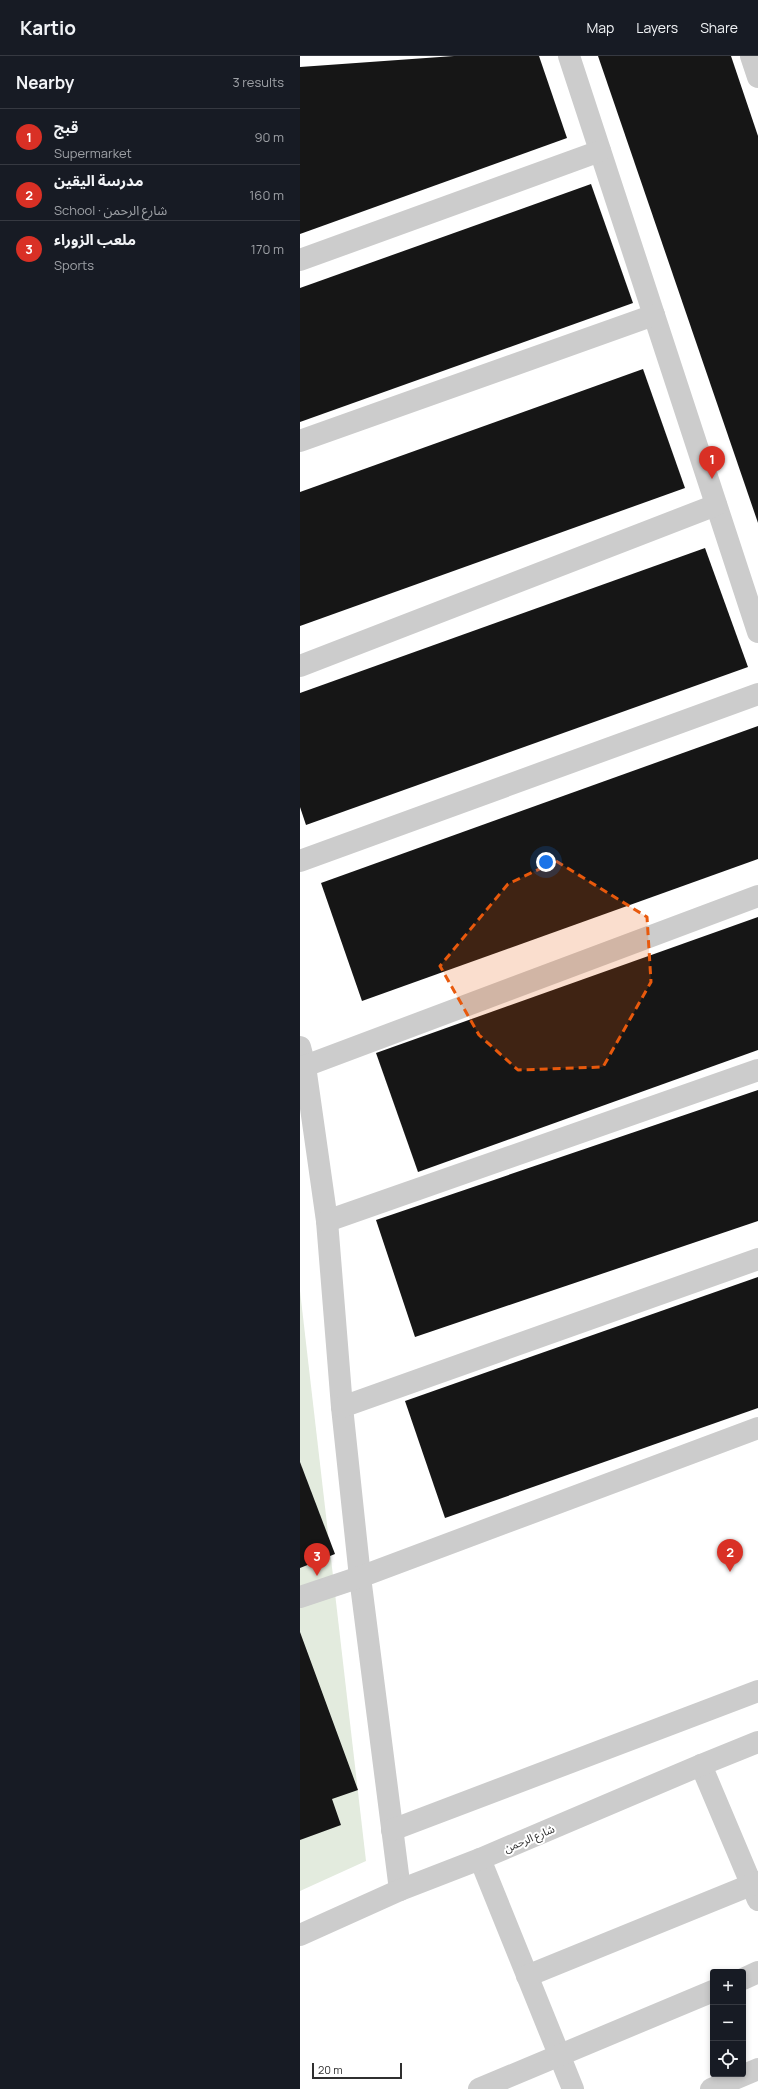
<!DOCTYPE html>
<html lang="en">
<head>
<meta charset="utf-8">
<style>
  body { margin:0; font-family:Manrope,"Noto Sans Arabic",sans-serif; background:#20242c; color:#f1f3f6 }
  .controls { position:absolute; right:12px; bottom:12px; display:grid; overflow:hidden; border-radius:4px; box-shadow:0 2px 6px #0003 }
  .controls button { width:36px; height:36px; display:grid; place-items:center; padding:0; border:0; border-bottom:1px solid #363941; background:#171b24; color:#f1f3f6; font:20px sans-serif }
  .scale { position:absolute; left:12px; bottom:10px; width:90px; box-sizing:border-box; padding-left:4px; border:2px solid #2f2f2f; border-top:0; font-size:11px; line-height:14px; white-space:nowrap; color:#2f2f2f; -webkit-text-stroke:3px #fff; paint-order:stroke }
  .you { position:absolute; left:246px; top:806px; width:14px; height:14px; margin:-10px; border:3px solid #fff; border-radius:50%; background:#1a73e8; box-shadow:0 0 0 6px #1a73e833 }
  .badge { display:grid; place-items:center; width:26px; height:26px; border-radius:50%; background:#d93025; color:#fff; font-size:13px; font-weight:700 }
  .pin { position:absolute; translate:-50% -33px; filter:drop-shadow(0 1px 2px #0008) }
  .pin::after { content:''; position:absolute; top:21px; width:14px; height:12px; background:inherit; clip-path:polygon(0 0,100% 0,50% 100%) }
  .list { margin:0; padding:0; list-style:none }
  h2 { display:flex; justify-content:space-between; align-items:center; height:52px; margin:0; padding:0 16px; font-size:17px }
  h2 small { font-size:13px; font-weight:400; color:#9ea1a6 }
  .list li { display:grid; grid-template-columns:26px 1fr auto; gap:12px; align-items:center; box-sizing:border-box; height:56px; padding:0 16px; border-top:1px solid #363941 }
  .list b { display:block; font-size:15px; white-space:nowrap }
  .list p { margin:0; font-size:13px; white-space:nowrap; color:#9ea1a6 }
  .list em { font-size:13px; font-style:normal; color:#9ea1a6 }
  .icon { flex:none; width:22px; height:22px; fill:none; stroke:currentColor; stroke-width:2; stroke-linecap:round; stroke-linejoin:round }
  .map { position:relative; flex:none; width:458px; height:2033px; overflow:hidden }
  header { display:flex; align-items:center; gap:24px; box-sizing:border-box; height:56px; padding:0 20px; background:#171b24; border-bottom:1px solid #363941 }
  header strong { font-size:19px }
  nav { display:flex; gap:22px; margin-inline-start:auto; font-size:14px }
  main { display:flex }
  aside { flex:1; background:#171b24 }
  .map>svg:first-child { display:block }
</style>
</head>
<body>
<header>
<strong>Kartio</strong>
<nav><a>Map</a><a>Layers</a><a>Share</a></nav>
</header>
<main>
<aside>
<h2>Nearby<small>3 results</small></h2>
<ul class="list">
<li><span class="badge">1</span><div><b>قبج</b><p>Supermarket</p></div><em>90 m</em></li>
<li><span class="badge">2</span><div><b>مدرسة اليقين</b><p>School · شارع الرحمن</p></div><em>160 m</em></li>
<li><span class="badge">3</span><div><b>ملعب الزوراء</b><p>Sports</p></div><em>170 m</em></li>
</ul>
</aside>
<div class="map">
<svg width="458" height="2033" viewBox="0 0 458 2033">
  <rect width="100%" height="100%" fill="#fff"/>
  <!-- green -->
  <polygon fill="#e3ebde" points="0,1235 66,1805 0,1835"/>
  <!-- building -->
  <g fill="#161616">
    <polygon points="154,0 239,0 267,82 0,178 0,11"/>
    <polygon points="298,0 431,0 458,80 458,467"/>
    <polygon points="291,128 333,247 0,366 0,232"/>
    <polygon points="343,313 385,432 0,570 0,436"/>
    <polygon points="405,492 448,611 6,769 0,751 0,637"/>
    <polygon points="458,670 458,803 62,945 21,827"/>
    <polygon points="458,861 458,994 118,1116 76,997"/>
    <polygon points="458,1034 458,1165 115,1281 76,1164"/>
    <polygon points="458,1221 458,1352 145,1462 105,1345"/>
    <polygon points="0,1406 35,1498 0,1512"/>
    <polygon points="0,1576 58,1734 32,1743 41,1769 0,1784"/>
  </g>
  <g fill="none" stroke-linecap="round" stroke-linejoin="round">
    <!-- minor -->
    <g stroke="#ccc" stroke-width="22">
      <polyline points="269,0 458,576"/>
      <polyline points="451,0 458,21"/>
      <polyline points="0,204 300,95"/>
      <polyline points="0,385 354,259"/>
      <polyline points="0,610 416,449"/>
      <polyline points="0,805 458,638"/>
      <polyline points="0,991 5,1010 27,1165 42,1351 60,1521 100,1834"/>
      <polyline points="5,1010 458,840"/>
      <polyline points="27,1165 458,1014"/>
      <polyline points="42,1351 458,1203"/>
      <polyline points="0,1541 60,1521 458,1372"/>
      <polyline points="401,1709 458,1844"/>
      <polyline points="92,1774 458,1635"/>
      <polyline points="180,1803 273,2033"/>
      <polyline points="0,1879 100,1834 180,1803 401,1709 458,1686"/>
      <polyline points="227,1920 458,1826"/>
      <polyline points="443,1923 458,1916"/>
      <polyline points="179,2033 413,1935"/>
      <polyline points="411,2033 458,2013"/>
    </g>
  </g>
  <!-- marked area -->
  <path fill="#e8590c" fill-opacity="0.2" stroke="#e8590c" stroke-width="3" stroke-dasharray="8 5" stroke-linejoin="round" d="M256 805 347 861 351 926 303 1011 218 1014 179 979 140 910 208 828Z"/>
  <g text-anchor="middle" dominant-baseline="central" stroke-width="4" stroke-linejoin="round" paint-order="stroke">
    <!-- street labels -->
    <g font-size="11" fill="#2f2f2f" stroke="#fff">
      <text transform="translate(229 1782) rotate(-23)">شارع الرحمن</text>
    </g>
  </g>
</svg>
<div class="controls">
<button>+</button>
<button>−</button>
<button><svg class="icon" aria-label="locate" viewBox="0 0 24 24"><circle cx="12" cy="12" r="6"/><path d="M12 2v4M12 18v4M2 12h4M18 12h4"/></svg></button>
</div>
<div class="scale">20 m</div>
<div class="you"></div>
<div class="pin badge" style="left:412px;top:423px">1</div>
<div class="pin badge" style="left:430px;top:1516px">2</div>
<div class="pin badge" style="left:17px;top:1520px">3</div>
</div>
</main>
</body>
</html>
